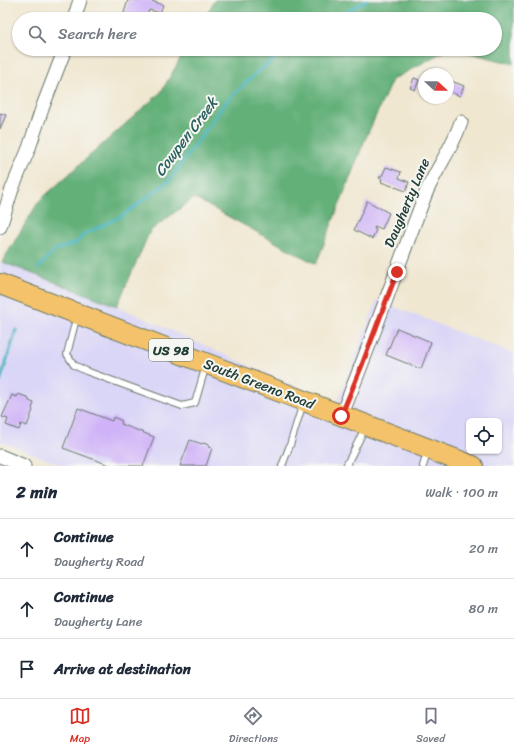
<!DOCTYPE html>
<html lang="en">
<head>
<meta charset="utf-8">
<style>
  body { margin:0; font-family:Sriracha,sans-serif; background:#f2f2f3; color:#1f2937 }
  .controls { position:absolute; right:12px; bottom:12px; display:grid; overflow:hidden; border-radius:6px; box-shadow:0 1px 3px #0004 }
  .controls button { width:36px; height:36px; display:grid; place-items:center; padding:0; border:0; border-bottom:1px solid #e0e1e3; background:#fff; color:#1f2937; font:20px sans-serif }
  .compass { position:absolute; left:418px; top:68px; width:36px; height:36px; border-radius:50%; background:#fff; box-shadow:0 1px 3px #0004; rotate:111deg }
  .stop { position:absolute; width:12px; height:12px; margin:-9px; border:3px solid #d93025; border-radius:50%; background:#fff }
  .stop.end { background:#d93025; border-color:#fff; box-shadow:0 1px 4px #0008 }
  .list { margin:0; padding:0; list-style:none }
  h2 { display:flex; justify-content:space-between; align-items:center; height:52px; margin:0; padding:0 16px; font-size:17px }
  h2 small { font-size:13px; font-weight:400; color:#747a83 }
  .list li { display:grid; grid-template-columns:26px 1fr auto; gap:12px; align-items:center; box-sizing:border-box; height:60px; padding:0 16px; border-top:1px solid #e0e1e3 }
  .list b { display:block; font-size:15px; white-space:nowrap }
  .list p { margin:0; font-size:13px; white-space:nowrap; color:#747a83 }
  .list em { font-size:13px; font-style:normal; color:#747a83 }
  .icon { flex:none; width:22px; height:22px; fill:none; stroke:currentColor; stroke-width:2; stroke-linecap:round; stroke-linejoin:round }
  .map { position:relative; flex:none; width:514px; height:466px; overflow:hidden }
  .search { position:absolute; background:#fff; box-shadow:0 1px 3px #0004; left:12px; right:12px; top:12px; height:44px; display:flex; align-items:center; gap:10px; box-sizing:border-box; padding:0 14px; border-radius:22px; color:#747a83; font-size:15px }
  .sheet { height:232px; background:#fff }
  nav { display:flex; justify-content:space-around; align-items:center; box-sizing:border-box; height:56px; border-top:1px solid #e0e1e3; background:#fff; font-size:11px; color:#747a83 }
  nav a { display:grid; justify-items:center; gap:2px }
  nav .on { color:#d93025 }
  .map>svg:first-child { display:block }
</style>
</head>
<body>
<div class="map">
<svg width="514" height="466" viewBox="0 0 514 466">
  <rect width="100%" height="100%" fill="#f6f6f2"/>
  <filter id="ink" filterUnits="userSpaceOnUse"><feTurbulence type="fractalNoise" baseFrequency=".025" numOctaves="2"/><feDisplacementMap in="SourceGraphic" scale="8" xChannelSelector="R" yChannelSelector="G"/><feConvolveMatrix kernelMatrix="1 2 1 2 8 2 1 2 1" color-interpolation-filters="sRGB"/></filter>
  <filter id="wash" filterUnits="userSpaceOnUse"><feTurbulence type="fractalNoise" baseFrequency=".012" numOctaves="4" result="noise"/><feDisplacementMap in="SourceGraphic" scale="16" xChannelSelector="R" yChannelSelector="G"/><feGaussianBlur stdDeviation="0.9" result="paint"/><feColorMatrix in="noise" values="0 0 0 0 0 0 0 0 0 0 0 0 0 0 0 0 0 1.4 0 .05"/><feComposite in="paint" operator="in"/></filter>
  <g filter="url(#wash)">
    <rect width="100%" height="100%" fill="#f0e7d0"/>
    <!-- built -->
    <path fill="#dad6f7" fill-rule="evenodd" d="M0 262 117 306 336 405 377 300 514 354V466H64L0 441ZM469 421H499V451H469Z"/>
    <!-- forest -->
    <g fill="#64b079" stroke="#427656">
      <polygon points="215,0 514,0 514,64 454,49 495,49 495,19 204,19"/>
      <polygon points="186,49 448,49 392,80 364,142 316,264 194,198 150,231 117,306 2,262 39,201 161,92"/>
    </g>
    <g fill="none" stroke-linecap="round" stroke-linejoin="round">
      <!-- stream -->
      <g stroke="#45b4bf" stroke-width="3">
        <polyline points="334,19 367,0"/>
        <polyline points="38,268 55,250 76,243 83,235 122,216 169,181 226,102 256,73 286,49"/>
        <polyline points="0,382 16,330"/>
      </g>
    </g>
    <g id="blocks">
      <!-- building -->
      <g fill="#cfb2f8">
        <polygon points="128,0 149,0 163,5 160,13 149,10 146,19 122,19"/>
        <polygon points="414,78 419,80 415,90 410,88"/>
        <polygon points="449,80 464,86 460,96 448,91"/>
        <polygon points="0,113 6,115 0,129"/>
        <polygon points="386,167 401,172 399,178 409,182 406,191 381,182 382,179 379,178 380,176 382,176"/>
        <polygon points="367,201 389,213 382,229 375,226 374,229 376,230 372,239 354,230"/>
        <polygon points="397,328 431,342 421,369 386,355"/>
        <polygon points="18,394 27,397 27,398 29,399 29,401 34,403 32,409 33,410 27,426 21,424 19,430 6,425 8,419 2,417 12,395 17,397"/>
        <polygon points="78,408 112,421 113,417 122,421 121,424 154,437 143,466 112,466 63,448"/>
        <polygon points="190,440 202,444 203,443 209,445 208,447 212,448 206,466 180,466"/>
      </g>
    </g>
  </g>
  <g filter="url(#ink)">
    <use href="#blocks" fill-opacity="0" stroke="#68786b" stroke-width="1"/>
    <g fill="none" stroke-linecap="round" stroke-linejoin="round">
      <!-- lane casing -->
      <g stroke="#68786b" stroke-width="8">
        <g id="lane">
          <polyline points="77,315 67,354 74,365 86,371 182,406 195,403 206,365"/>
          <polyline points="282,466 290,445 303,403"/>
          <polyline points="346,466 365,428"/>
          <polyline points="423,466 428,450"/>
        </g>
      </g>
      <!-- street casing -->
      <g stroke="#68786b" stroke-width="15">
        <g id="street">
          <polyline points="74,19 80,0"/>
          <polyline points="0,227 12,189 29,148 43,106 65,49"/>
          <path d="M341 416C372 342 397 267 426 193 436 169 453 147 461 122"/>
          <polyline points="0,456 24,466"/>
        </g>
      </g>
      <!-- primary casing -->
      <g stroke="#68786b" stroke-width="22">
        <polyline id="primary" points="0,284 473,466"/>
      </g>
      <!-- lane -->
      <use href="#lane" stroke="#fff" stroke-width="6"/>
      <!-- street -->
      <use href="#street" stroke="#fff" stroke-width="13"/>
      <!-- primary -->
      <use href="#primary" stroke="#f3c26a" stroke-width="20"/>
    </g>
  </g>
  <g fill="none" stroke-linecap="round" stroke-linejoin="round" filter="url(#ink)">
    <!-- route -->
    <polyline stroke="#d93025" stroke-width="5" points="341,416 362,365 397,272"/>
  </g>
  <g text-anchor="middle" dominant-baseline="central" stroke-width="4" stroke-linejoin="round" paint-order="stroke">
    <!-- shield labels -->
    <rect fill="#f6f6f2" stroke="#60746d" stroke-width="1" x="149" y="339" width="44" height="22" rx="3"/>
    <g font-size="13" font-weight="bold" fill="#1f3d34">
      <text x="171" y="350">US 98</text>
    </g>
    <!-- street labels -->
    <g font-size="14" fill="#1f3d34" stroke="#f6f6f2">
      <text transform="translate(407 203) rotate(-67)">Daugherty Lane</text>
      <text transform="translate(259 384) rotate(21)">South Greeno Road</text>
    </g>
    <!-- water labels -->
    <g font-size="15" font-style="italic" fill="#2a615e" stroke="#f6f6f2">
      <text transform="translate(186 137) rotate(-53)">Cowpen Creek</text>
    </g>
  </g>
</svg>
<div class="controls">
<button><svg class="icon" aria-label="locate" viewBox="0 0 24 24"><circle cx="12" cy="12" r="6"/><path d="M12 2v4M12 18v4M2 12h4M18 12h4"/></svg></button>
</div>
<svg class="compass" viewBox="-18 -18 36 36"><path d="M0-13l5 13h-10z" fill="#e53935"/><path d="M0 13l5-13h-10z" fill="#747a83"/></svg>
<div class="stop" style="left:341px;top:416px"></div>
<div class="stop end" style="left:397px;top:272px"></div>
<div class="search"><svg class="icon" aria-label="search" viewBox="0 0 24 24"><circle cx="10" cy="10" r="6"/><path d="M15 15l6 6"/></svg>Search here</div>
</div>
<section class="sheet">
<h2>2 min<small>Walk · 100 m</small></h2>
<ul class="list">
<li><svg class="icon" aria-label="ahead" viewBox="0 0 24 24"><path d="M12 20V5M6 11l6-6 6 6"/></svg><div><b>Continue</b><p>Daugherty Road</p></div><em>20 m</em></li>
<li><svg class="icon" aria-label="ahead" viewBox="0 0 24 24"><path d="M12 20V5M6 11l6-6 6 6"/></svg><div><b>Continue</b><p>Daugherty Lane</p></div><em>80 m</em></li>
<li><svg class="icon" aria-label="arrive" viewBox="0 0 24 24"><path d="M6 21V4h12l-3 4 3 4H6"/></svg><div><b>Arrive at destination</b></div></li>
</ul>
</section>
<nav>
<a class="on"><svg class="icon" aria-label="map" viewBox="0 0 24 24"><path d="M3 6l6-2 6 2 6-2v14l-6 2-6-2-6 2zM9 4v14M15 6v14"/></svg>Map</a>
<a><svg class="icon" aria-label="directions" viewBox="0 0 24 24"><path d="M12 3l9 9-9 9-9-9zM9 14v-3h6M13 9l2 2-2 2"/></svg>Directions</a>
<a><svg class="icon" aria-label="saved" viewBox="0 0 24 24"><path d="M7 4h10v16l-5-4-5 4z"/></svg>Saved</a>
</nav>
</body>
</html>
